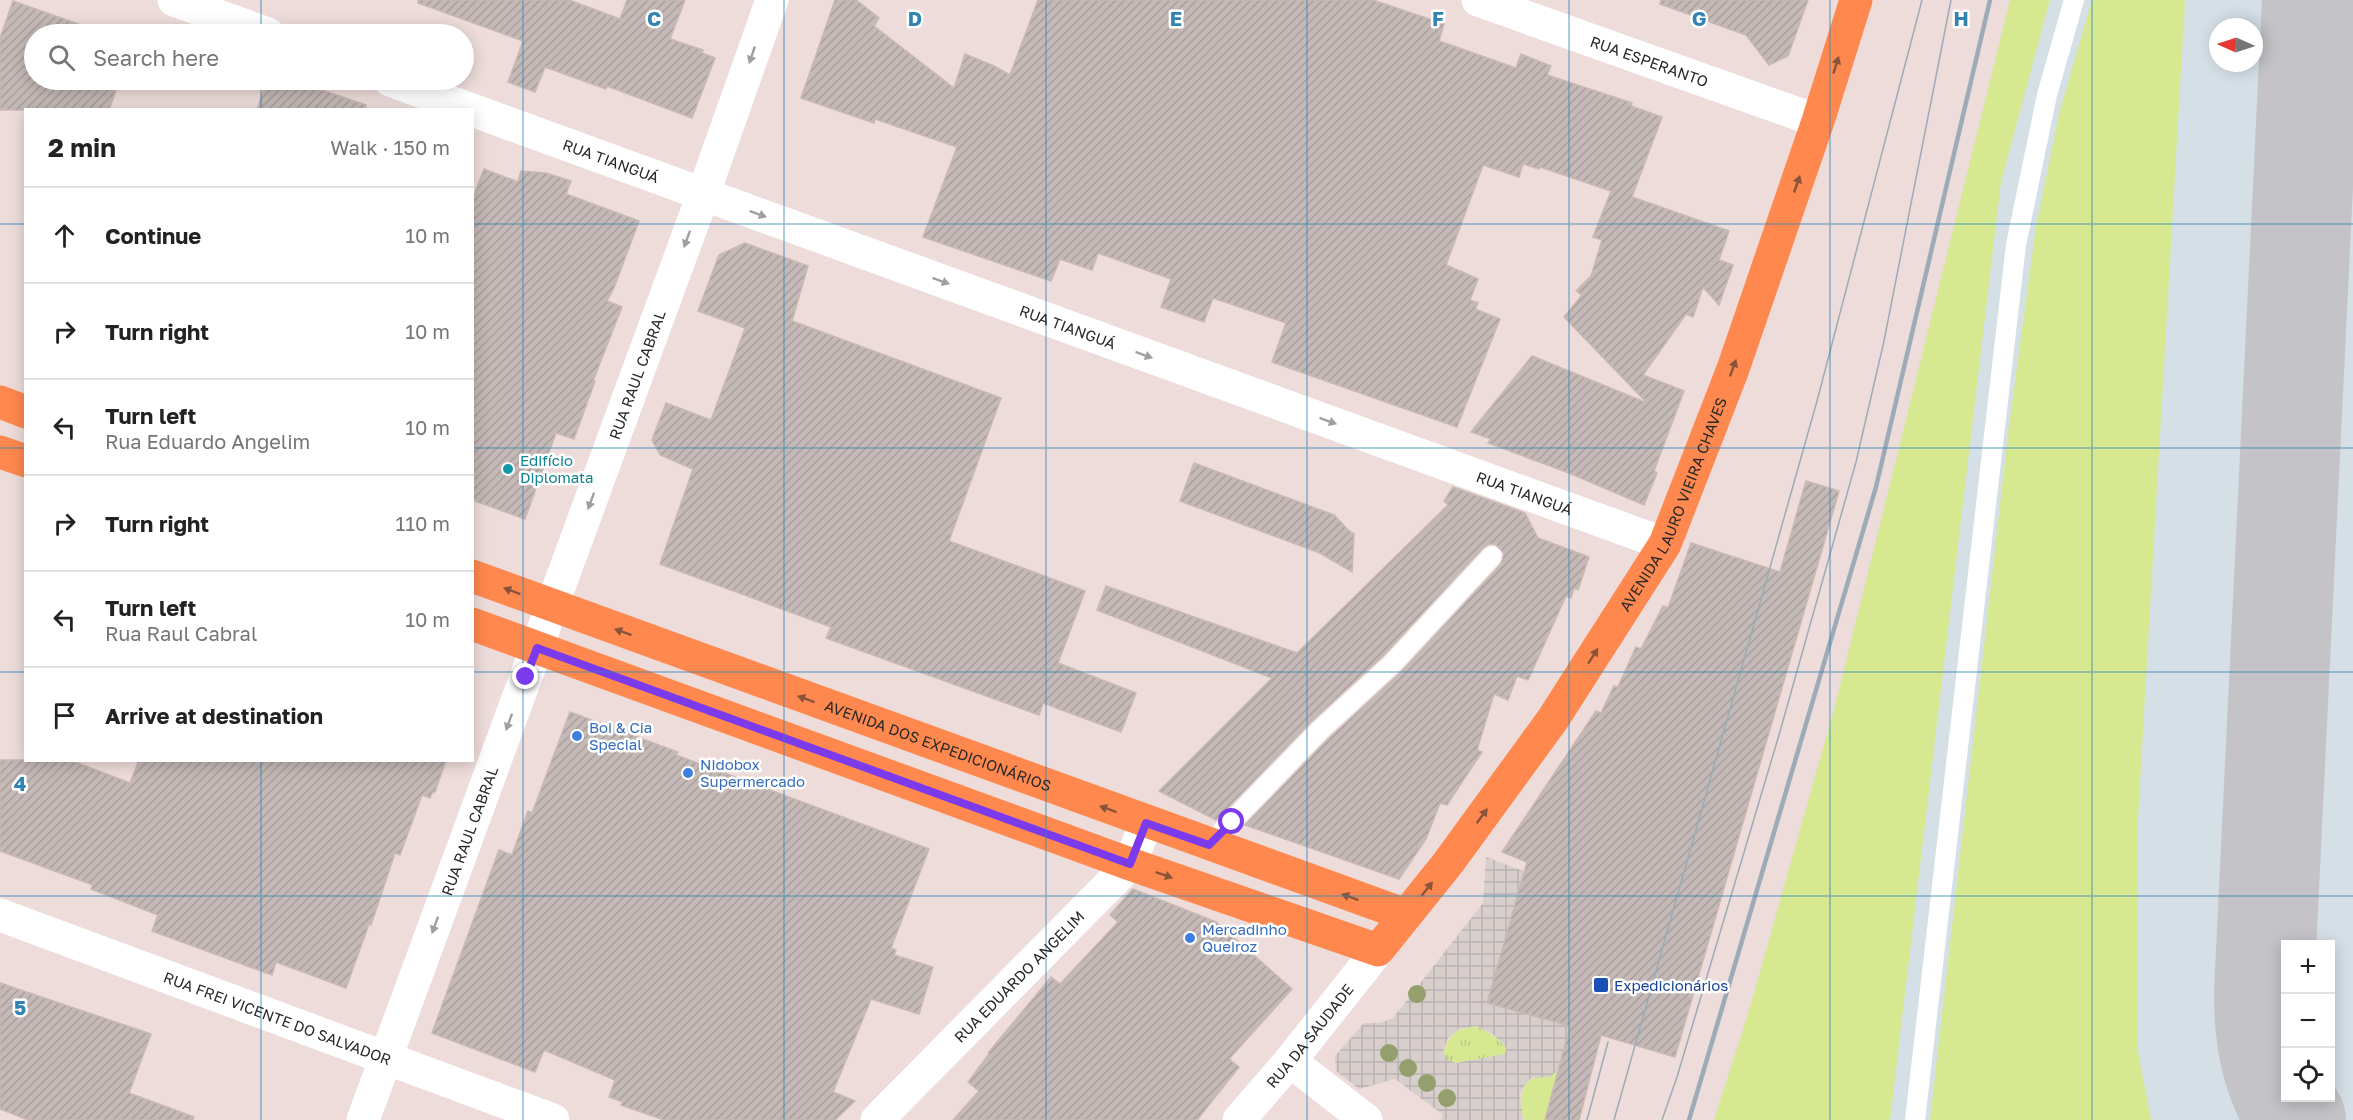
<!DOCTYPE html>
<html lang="en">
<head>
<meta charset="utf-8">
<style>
  body { margin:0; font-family:"Golos Text",sans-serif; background:#f6f6f6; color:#222 }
  .controls { position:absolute; right:18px; bottom:18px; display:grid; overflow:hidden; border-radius:0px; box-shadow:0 3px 15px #0003 }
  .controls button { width:54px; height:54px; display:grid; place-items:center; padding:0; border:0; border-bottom:2px solid #e0e0e0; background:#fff; color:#222; font:30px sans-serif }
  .compass { position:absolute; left:2209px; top:18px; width:54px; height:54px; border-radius:50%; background:#fff; box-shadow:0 3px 15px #0003; rotate:273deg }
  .stop { position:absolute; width:18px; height:18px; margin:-14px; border:4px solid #7c3aed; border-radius:50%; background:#fff }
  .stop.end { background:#7c3aed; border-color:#fff; box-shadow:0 2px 6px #0008 }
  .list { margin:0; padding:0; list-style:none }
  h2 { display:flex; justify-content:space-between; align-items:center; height:78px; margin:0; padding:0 24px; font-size:26px }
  h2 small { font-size:20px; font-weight:400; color:#767676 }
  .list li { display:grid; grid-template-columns:39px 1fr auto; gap:18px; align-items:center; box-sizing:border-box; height:96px; padding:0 24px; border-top:2px solid #e0e0e0 }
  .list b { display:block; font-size:22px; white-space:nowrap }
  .list p { margin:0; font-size:20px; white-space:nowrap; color:#767676 }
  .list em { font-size:20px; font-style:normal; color:#767676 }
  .icon { flex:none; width:33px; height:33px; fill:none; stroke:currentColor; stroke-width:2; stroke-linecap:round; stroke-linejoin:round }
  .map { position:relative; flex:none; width:2353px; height:1120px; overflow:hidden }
  .search { position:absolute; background:#fff; box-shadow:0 3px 15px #0003; left:24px; top:24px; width:450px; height:66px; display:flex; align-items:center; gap:15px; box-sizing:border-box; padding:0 21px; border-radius:33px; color:#767676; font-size:22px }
  .panel { position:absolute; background:#fff; box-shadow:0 3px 15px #0003; left:24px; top:108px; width:450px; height:654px; border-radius:0px }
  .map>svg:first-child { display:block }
</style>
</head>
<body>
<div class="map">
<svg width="2353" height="1120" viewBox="0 0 2353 1120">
  <defs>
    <pattern id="park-tufts" width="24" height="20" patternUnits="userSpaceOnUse" patternTransform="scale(1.5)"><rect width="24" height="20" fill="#d6e991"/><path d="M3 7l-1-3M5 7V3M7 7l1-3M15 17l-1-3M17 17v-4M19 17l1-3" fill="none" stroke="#b8c87d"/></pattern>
    <pattern id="plaza-grid" width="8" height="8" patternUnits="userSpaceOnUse" patternTransform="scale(1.5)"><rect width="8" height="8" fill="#d8cfcd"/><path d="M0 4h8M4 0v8" fill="none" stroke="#b9b2b0"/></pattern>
    <pattern id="building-hatch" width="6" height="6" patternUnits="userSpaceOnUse" patternTransform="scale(1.5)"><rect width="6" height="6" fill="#c4b9b6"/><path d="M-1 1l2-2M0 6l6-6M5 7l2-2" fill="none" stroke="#a89f9c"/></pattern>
  </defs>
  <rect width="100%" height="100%" fill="#eddcda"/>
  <!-- airport -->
  <path fill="#d5dfe6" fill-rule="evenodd" d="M2010 0H2353V1120H1714L1748 1014 1835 706ZM2218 27H2254V63H2218ZM2286 944H2330V1098H2286Z"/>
  <!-- grass -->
  <g fill="#d6e991">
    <polygon points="2010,0 2050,0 2001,182 1890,1120 1714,1120 1748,1014 1835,706"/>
    <polygon points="2092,0 2185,0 2137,835 2137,1047 2151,1120 1930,1120 2009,426 2036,227 2059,114"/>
    <path d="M1558 1070 1545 1120H1523C1519 1082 1522 1080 1558 1070Z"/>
  </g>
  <!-- park -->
  <path fill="url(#park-tufts)" d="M1476 1026C1488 1032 1498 1037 1506 1048L1505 1054 1456 1063 1448 1060 1443 1053C1451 1032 1455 1030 1476 1026Z"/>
  <!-- plaza -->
  <path fill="url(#plaza-grid)" fill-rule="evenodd" d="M1486 857 1534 875 1516 903 1487 1002 1570 1026 1558 1070 1550 1077 1531 1078 1524 1086 1520 1095 1523 1120H1441L1442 1114 1395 1079 1359 1089 1336 1071 1335 1056 1364 1023H1380L1393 1018 1483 903ZM1476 1026 1493 1034 1501 1042 1506 1048 1505 1054 1456 1063 1448 1060 1443 1052 1448 1038 1459 1029Z"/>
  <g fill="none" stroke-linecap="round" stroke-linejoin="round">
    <!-- taxiway -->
    <path stroke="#c4c4c8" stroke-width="100" d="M2296 1120C2271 1077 2264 1042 2264 992L2312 0"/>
  </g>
  <!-- building -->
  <g fill="url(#building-hatch)" stroke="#c9b8b3" stroke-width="1.5">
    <polygon points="418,0 569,0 620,19 627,0 685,0 670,39 703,50 702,53 715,58 692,118 607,86 606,89 545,67 535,92 508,82 523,41 418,3"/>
    <polygon points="835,0 856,0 879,18 874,26 954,88 965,54 994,66 1010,75 1038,0 1373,0 1444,24 1439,41 1516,68 1521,54 1551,66 1547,75 1632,103 1631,106 1662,117 1632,197 1729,231 1719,260 1733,265 1719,305 1703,287 1693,317 1686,314 1643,375 1684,391 1654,471 1657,473 1644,505 1569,473 1488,443 1491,439 1471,432 1532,356 1647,403 1564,317 1582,295 1576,291 1591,276 1602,240 1593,237 1611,191 1540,167 1539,169 1523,164 1519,177 1483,165 1446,265 1478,279 1470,300 1478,303 1475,309 1500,319 1457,427 1272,362 1286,323 1213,298 1204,322 1161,307 1171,279 1098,253 1092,270 1060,259 1051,281 923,237 957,147 875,119 874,123 801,98"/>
    <polygon points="1661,0 1808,0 1788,56 1769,65 1746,35 1660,4"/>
    <polygon points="13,1 95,30 94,34 34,34 34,80 125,80 122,88 117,87 109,110 0,110 0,38"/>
    <polygon points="267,80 293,80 366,105 365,110 257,110"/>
    <polygon points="484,169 518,182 521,171 546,173 571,181 566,194 639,221 614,288 607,301 622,307 593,381 595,381 574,439 556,433 525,519 472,500 472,200"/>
    <polygon points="745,243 808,266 792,321 1001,398 949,541 1085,591 1058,663 1136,693 1121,732 1043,703 1039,715 826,638 831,627 660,564 693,469 660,455 652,440 666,403 711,420 745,328 698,311 719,255"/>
    <polygon points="1194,463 1334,515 1348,530 1354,534 1352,572 1320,553 1180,501"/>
    <polygon points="1806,481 1839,491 1675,1057 1601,1035 1579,1120 1545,1120 1570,1026 1487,1003 1527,862 1502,852 1596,711 1601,713 1614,686 1618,687 1636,647 1641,649 1663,606 1668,608 1691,543 1780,572"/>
    <polygon points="1453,487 1525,513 1538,538 1589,557 1578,590 1574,588 1571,598 1566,596 1528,680 1517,676 1508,700 1494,694 1477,750 1482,752 1447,805 1440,803 1426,839 1399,879 1245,825 1328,739 1401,672 1501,564 1504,553 1495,544 1489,544 1483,548 1384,655 1311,722 1216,820 1159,791 1272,678 1097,610 1106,586 1297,653 1448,505 1444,501"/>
    <polygon points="570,712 678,752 676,755 929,849 891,948 896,950 894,955 933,967 919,1014 871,999 833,1092 855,1101 835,1120 664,1120 621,1105 623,1102 609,1097 615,1080 544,1050 535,1072 432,1033 499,850 512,855 528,811 532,813"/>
    <polygon points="0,760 70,760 130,783 139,760 446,760 435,792 433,792 430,798 422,795 400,855 395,853 371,925 369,924 346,988 276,962 272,975 152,931 158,915 91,889 93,885 0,851"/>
    <polygon points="1133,889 1216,922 1292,989 1229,1059 1239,1067 1197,1120 953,1120 979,1091 968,1082 989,1054 988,1053 1051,977 1060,984 1118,922 1110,915"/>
    <polygon points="0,983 151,1034 129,1093 194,1117 193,1120 28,1120 0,1109"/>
  </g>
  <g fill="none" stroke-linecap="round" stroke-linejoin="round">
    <!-- lane -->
    <g stroke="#fff" stroke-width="20">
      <polyline points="1209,845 1320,730 1392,664 1492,556"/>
      <polyline points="1915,1120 2016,245 2047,95 2074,0"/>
    </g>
    <!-- street -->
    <g stroke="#fff" stroke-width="33">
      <polyline points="174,0 268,34"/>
      <path id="s1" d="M1478 0 1818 121"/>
      <polyline points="390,80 472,110"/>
      <path id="s2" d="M472 110 1665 544"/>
      <path id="s3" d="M0 915 553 1120"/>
      <polyline points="1290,1061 1366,1120"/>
      <path id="s4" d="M877 1120 1130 864 1146 823"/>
    </g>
    <!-- secondary -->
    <g stroke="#fff" stroke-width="33">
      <path id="s5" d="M363 1120 703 195 772 0"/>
      <path id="s6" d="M1239 1120 1290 1061 1378 950"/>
    </g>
    <!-- primary -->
    <g stroke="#fe884e" stroke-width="33">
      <polyline points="0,402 26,412"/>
      <polyline points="0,452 26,461"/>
      <path id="s7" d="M472 576 1406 915"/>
      <path id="s8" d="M472 624 1130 864 1378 950 1448 863 1553 719 1665 544 1733 369 1818 121 1856 0"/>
    </g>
    <!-- tram -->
    <g stroke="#9cabb6" stroke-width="1.5">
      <polyline points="1587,1120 1608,1042"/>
      <polyline points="1614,1120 1817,401 1922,0"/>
      <polyline points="1662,1120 1677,1077 1779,735 1856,462 1884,341 1951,0"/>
    </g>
    <!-- rail -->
    <polyline stroke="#9cabb6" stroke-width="4.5" points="1689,1120 1876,487 1990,0"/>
  </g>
  <!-- trees -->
  <g fill="#959f6d">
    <circle cx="1417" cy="994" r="9"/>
    <circle cx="1389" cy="1053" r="9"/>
    <circle cx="1408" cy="1068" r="9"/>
    <circle cx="1427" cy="1083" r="9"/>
    <circle cx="1447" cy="1098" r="9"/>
  </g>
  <!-- one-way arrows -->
  <defs><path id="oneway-solid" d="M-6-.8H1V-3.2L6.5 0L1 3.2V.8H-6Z" transform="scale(1.5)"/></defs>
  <g fill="#9f9f9f">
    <use href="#oneway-solid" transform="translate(752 55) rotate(109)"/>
    <use href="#oneway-solid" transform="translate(758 214) rotate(20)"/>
    <use href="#oneway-solid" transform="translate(687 239) rotate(110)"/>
    <use href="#oneway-solid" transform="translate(941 281) rotate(20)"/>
    <use href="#oneway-solid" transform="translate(1144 355) rotate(20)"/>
    <use href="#oneway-solid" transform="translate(1328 421) rotate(20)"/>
    <use href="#oneway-solid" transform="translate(591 501) rotate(110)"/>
    <use href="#oneway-solid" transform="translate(509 722) rotate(110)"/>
    <use href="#oneway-solid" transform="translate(435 925) rotate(110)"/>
  </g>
  <g fill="#89543a">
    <use href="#oneway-solid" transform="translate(1836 65) rotate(-73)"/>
    <use href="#oneway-solid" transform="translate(1797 184) rotate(-71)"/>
    <use href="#oneway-solid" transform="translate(1733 368) rotate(-70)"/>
    <use href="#oneway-solid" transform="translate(512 591) rotate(-159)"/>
    <use href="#oneway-solid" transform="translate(623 632) rotate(-160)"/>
    <use href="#oneway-solid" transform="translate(1593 656) rotate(-57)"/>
    <use href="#oneway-solid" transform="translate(806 699) rotate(-160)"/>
    <use href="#oneway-solid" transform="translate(1108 809) rotate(-160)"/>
    <use href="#oneway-solid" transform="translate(1482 816) rotate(-54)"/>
    <use href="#oneway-solid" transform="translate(1164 875) rotate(19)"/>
    <use href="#oneway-solid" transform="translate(1427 889) rotate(-52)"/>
    <use href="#oneway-solid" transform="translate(1350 897) rotate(-160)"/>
  </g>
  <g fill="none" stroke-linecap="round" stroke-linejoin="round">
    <!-- route -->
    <polyline stroke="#7c3aed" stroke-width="8" points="526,677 537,648 1130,864 1146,823 1209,845 1232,822"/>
  </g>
  <!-- grid -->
  <path fill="none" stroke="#3183b4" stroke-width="1.5" stroke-opacity="0.55" d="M261 0V34M523 0V1120M784 0V1120M1046 0V1120M1307 0V1120M1569 0V1120M1830 0V1120M2092 0V1120M261 80V110M0 224H26M472 224H2353M0 448H26M472 448H2353M0 672H26M472 672H2353M261 760V1120M0 896H2353"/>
  <!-- markers -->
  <circle fill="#0f9aa8" stroke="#fff" stroke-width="2" cx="508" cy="469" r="6"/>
  <g fill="#3f7fe0" stroke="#fff" stroke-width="2">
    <circle cx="577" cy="736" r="6"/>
    <circle cx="688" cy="773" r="6"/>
    <circle cx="1190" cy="938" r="6"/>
  </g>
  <rect fill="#1a4fb4" stroke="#fff" stroke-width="2" x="1593" y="977" width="16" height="16" rx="3"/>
  <g text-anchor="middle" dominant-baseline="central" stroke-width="5" stroke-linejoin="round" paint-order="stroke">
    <!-- street labels -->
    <g font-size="15" fill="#292929" stroke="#fff">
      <text stroke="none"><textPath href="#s1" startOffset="182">RUA ESPERANTO</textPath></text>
      <text stroke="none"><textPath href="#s2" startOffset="148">RUA TIANGUÁ</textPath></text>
      <text stroke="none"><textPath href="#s2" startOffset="634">RUA TIANGUÁ</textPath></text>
      <text stroke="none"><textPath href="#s5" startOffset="794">RUA RAUL CABRAL</textPath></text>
      <text stroke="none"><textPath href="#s2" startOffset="1120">RUA TIANGUÁ</textPath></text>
      <text stroke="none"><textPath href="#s8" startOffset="1500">AVENIDA LAURO VIEIRA CHAVES</textPath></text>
      <text stroke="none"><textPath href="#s7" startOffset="496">AVENIDA DOS EXPEDICIONÁRIOS</textPath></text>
      <text stroke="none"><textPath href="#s5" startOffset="308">RUA RAUL CABRAL</textPath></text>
      <text stroke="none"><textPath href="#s4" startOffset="202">RUA EDUARDO ANGELIM</textPath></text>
      <text stroke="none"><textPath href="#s3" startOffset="296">RUA FREI VICENTE DO SALVADOR</textPath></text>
      <text stroke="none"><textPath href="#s6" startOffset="110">RUA DA SAUDADE</textPath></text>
    </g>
    <!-- culture labels -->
    <g font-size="15" fill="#0d838f" stroke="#fff" text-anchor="start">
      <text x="520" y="460">Edifício<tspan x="520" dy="17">Diplomata</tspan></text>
    </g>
    <!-- shop labels -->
    <g font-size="15" fill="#366cbe" stroke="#fff" text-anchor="start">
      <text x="589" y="727">Boi &amp; Cia<tspan x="589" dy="17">Special</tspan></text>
      <text x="700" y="764">Nidobox<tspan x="700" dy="17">Supermercado</tspan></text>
      <text x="1202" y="929">Mercadinho<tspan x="1202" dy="17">Queiroz</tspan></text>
    </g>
    <!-- transit labels -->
    <g font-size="15" fill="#164399" stroke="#fff" text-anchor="start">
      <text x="1614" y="985">Expedicionários</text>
    </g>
  </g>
  <g font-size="20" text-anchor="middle" font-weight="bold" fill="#3183b4" stroke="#fff" stroke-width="5" stroke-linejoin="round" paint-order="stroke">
    <text x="654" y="26">C</text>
    <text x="915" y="26">D</text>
    <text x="1176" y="26">E</text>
    <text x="1438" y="26">F</text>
    <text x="1699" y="26">G</text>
    <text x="1961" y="26">H</text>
    <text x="20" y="791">4</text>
    <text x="20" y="1015">5</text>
  </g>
</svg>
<div class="controls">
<button>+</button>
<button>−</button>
<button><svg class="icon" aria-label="locate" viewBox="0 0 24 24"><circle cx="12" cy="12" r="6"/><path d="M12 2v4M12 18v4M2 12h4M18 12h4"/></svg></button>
</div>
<svg class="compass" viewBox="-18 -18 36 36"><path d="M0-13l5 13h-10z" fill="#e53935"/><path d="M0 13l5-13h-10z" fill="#767676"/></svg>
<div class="stop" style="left:1232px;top:822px"></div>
<div class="stop end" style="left:526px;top:677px"></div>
<div class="search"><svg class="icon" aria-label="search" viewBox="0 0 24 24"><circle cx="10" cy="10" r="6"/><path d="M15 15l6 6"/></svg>Search here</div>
<section class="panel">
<h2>2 min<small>Walk · 150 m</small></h2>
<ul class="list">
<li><svg class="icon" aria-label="ahead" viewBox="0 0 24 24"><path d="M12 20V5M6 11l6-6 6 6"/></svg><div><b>Continue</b></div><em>10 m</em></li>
<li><svg class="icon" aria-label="right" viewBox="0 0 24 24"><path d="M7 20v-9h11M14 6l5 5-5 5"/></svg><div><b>Turn right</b></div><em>10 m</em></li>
<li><svg class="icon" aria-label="left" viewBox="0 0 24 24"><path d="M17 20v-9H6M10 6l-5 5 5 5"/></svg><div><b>Turn left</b><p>Rua Eduardo Angelim</p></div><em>10 m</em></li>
<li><svg class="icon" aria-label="right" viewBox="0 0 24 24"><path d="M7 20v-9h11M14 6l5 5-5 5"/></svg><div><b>Turn right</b></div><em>110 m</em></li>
<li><svg class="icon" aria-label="left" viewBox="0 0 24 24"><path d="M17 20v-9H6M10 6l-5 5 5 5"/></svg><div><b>Turn left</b><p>Rua Raul Cabral</p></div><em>10 m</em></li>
<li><svg class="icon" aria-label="arrive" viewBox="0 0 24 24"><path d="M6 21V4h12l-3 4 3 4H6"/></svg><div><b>Arrive at destination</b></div></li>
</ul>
</section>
</div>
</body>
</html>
